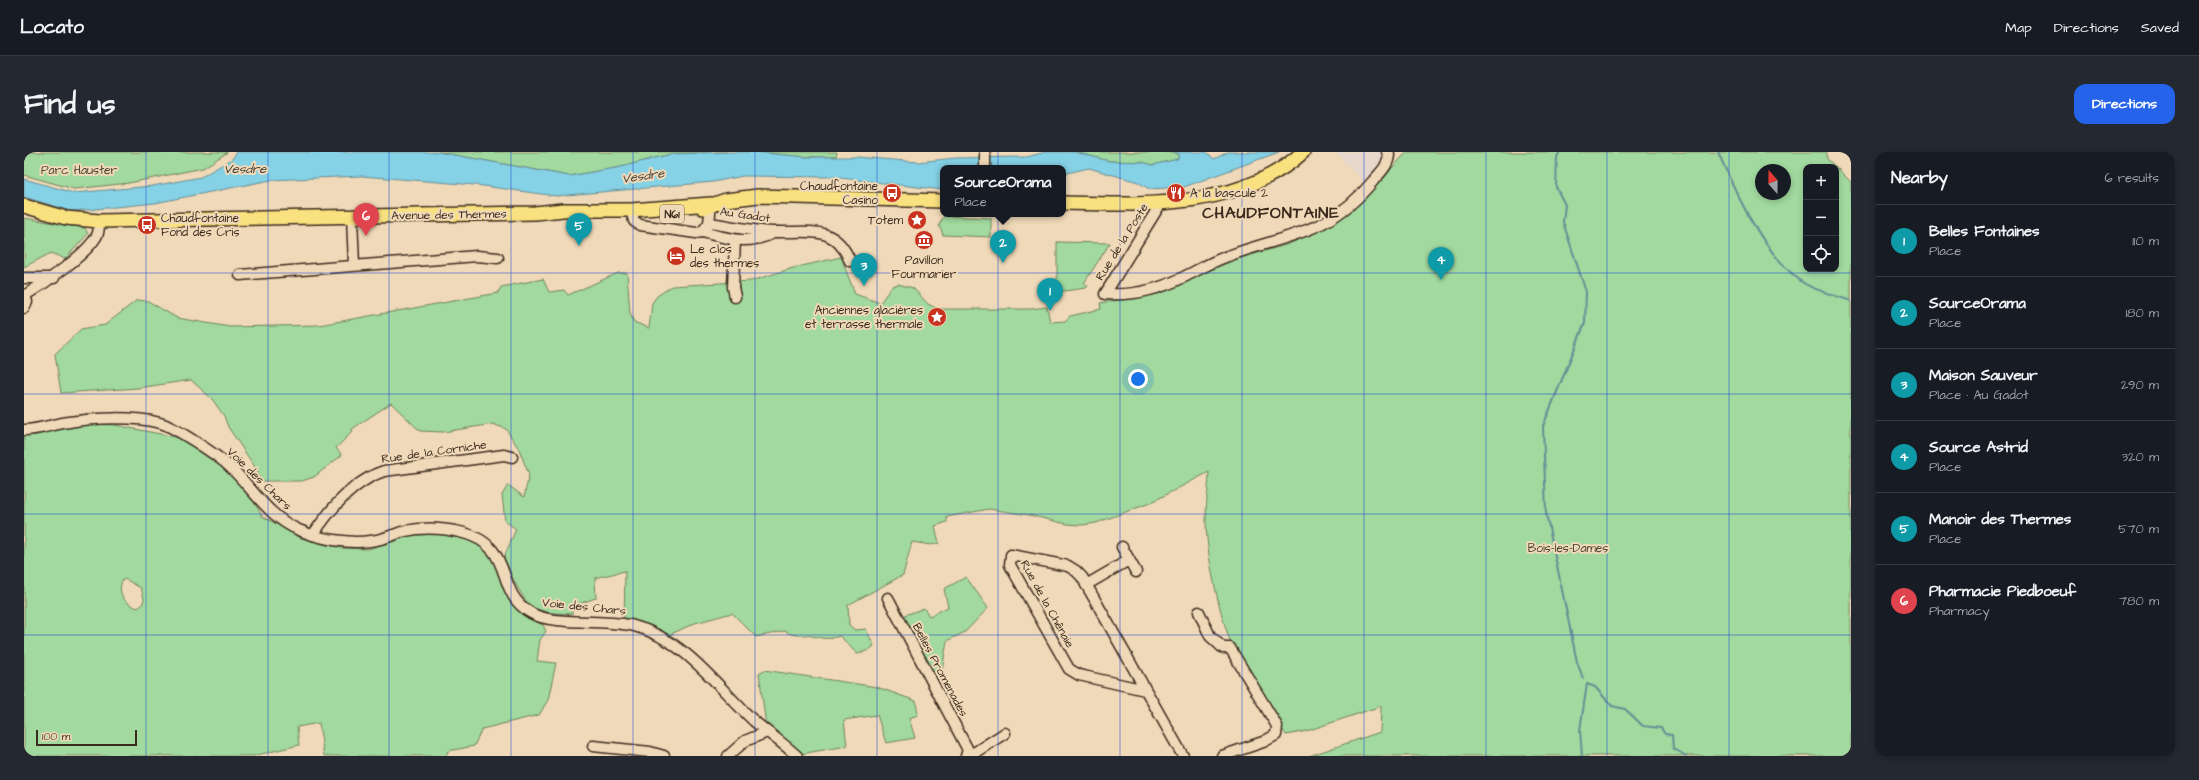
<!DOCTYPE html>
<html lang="en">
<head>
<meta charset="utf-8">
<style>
  body { margin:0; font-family:"Architects Daughter",sans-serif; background:#242831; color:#f1f3f6 }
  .controls { position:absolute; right:12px; top:12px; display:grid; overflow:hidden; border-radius:8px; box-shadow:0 2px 6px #0003 }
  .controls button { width:36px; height:36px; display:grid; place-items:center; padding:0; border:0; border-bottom:1px solid #363941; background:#171b24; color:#f1f3f6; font:20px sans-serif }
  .compass { position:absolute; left:1731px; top:12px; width:36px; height:36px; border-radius:50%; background:#171b24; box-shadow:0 2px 6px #0003; rotate:340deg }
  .scale { position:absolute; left:12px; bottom:10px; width:101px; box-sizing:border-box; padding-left:4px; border:2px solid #3b2a1e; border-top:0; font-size:11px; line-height:14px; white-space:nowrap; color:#3b2a1e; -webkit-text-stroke:3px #f0d9b8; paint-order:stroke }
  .you { position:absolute; left:1114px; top:227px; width:14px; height:14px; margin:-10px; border:3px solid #fff; border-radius:50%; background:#1a73e8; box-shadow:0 0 0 6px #1a73e833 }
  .badge { display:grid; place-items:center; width:26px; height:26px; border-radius:50%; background:#2563eb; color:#fff; font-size:13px; font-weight:700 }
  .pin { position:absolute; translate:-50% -33px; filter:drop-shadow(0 1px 2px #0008) }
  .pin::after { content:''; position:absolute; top:21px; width:14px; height:12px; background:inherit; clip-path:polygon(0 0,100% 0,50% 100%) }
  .popup { position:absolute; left:916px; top:13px; width:126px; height:52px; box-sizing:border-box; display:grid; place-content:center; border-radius:8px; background:#171b24; filter:drop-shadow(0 1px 3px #0005); font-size:13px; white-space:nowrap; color:#9ea1a6 }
  .popup b { font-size:15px; color:#f1f3f6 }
  .popup::after { content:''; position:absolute; left:50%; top:100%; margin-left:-8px; border:8px solid transparent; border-top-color:#171b24 }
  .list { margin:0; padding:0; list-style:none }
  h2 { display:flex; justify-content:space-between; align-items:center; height:52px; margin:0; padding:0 16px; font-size:17px }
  h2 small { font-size:13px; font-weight:400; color:#9ea1a6 }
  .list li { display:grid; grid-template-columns:26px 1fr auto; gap:12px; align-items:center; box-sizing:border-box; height:72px; padding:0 16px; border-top:1px solid #363941 }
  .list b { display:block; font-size:15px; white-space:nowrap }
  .list p { margin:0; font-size:13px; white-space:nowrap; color:#9ea1a6 }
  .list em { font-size:13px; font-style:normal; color:#9ea1a6 }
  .icon { flex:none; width:22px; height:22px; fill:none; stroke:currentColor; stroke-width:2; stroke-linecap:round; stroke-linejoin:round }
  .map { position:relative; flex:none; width:1827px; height:604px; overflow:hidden; border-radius:12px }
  header { display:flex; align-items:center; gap:24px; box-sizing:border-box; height:56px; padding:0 20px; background:#171b24; border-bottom:1px solid #363941 }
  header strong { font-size:19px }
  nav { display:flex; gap:22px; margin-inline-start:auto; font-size:14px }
  .intro { display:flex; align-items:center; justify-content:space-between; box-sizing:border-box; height:96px; padding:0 24px }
  h1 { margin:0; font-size:28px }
  .button { padding:10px 18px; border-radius:12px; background:#2563eb; color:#fff; font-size:14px; font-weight:700 }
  main { display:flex; gap:24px; padding:0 24px }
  aside { flex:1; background:#171b24; border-radius:12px; box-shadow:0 2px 6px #0003 }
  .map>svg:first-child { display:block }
</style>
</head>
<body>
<header>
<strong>Locato</strong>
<nav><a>Map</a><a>Directions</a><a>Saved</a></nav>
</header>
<div class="intro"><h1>Find us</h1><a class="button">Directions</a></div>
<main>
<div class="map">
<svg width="1827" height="604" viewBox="0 0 1827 604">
  <rect width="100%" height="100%" fill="#f0d9b8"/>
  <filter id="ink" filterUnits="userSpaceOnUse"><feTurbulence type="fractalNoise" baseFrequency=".025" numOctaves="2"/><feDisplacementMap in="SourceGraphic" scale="8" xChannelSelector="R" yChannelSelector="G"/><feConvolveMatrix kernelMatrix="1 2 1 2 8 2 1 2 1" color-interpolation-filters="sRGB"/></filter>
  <g filter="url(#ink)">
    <!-- built -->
    <polygon fill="#e7d7cc" points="1311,0 1358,0 1361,8 1342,33"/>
    <!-- green -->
    <g fill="#a1d99e" stroke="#6e825e" fill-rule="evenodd">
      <polygon points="0,0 204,0 179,16 105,31 50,37 0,23"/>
      <polygon points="414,0 703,0 647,2 597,15 545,24"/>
      <polygon points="729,0 813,0 812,5 783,5"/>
      <polygon points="1051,0 1148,0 1155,2 1154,7 1129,13 1118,10 1085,9"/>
      <path d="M1383 0H1803V7L1812 15H1782V117H1812V15L1827 30V604H1285L1356 580 1357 554 1283 579 1262 583 1210 499C1196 466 1181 400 1182 363 1182 349 1185 334 1185 320L1126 351 1072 371 1058 373 1043 372 1005 363 965 357 923 365V370L911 374 915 391 907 393 888 390 879 423 824 453 825 473 831 478 842 477 850 494 845 498 833 502 816 484C799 489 798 485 782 483 773 483 769 484 761 479L732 485 708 461 671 471 645 483 600 469 601 419 571 426 572 446 548 454V462L512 460C496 444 488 426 480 405L492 377 481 369 478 343 484 333 500 345 505 323 495 297 482 277 469 272 419 280 396 279 367 251 328 277 329 279 312 296 318 303 290 325 278 329H236L233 318 204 275 200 264 188 247 167 228 114 236 37 241 31 202 57 177 81 173 113 148 124 149 153 166 206 175 295 173 474 141 477 135 519 127 525 140 540 138 544 143 594 121H603L606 161 610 170 625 176 628 151 633 144 648 134 727 129 769 116 817 105 831 142 856 151 868 134 874 132 889 136 904 152 914 157H1006L1023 155 1026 170 1041 169 1046 164 1077 157 1076 151 1125 143 1156 132 1206 109 1265 92 1304 74 1340 46ZM1737 18H1761V42H1737Z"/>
      <polygon points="920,64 967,66 967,85 919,83 915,73"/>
      <polygon points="0,66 61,76 64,82 41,107 27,101 0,115"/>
      <polygon points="1033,90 1086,91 1060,131 1064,134 1062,136 1033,140"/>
      <path d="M65 272 91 273 156 286 218 329 238 364 277 386 317 396 344 397 388 383 418 382 444 388 457 395 471 409 486 450 511 469 519 473 522 479 516 488 513 509 532 511 524 548 515 563 458 577 450 594 424 599 422 604H300L295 571 273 575 275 593 229 604H0V283ZM101 427 117 436 120 447 118 453 114 456C101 452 93 442 98 429Z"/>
      <polygon points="942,425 964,456 941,480 923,489 918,519 913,531 876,465 900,456 905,464 924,455 920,437"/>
      <polygon points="740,518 853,535 892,549 894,563 885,566 891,586 862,591 853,563 820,568 823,594 776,602 742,574 735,521"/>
    </g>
    <!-- water -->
    <polygon fill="#85d1e5" stroke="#678e95" points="213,0 414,0 545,24 597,15 647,2 703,0 729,0 783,5 833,5 894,10 931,6 1003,5 1021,0 1051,0 1085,9 1118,10 1129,13 1154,7 1155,2 1148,0 1182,0 1190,7 1204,0 1255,0 1160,35 1125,37 1114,30 1065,16 1039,22 1039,16 919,16 919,38 808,25 719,24 689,30 532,44 452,33 337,24 247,28 131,51 62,58 46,59 0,45 0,27 50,41 128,34 177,25 208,7"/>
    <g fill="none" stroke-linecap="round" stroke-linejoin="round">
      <!-- stream -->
      <g stroke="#678e95" stroke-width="2">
        <polyline points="1536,0 1533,5 1532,35 1541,53 1539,70 1562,140 1561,171 1519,274 1522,361 1553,510 1559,526"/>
        <path d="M1694 0C1713 44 1739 101 1778 130 1789 138 1814 144 1827 149"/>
        <polyline points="1558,604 1556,578 1563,532 1571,535 1588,554 1601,557 1619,574 1637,576 1641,582 1648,583 1649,596 1662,604"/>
      </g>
      <!-- minor casing -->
      <g stroke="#3b2a1e" stroke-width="13">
        <g id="minor">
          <polyline points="961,0 961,16"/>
          <path d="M1137 51 1081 142C1108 144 1136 137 1160 125 1174 118 1189 109 1204 104 1263 82 1305 83 1349 29 1356 21 1365 13 1365 2L1363 0"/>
          <polyline points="607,58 610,69 616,73 672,81 678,80 685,71 687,52"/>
          <polyline points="328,65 330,113"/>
          <path d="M685 71C707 74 731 80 753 80 785 81 811 72 826 109"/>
          <path d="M678 80C707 87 724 94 752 80"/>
          <polyline points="216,123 453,104 474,106"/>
          <polyline points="0,126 30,126"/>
          <path d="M0 144C18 133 67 100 74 81 75 77 75 72 75 69"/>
          <polyline points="711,145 709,135 711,88"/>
          <polyline points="0,156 3,150 1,143"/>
          <path d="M0 278C15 278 30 272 45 270 70 266 110 264 136 271 151 275 193 303 205 314 228 335 244 365 275 378 296 387 323 392 346 389 359 388 370 382 381 379 399 375 418 376 436 380 494 394 468 439 507 461 529 474 583 467 610 474 661 487 694 536 730 569 744 581 759 591 773 604"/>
          <path d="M289 383C306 357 330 329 360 319L480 303 488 305"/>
          <polyline points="1098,395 1112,420"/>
          <polyline points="1062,433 1105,408"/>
          <polyline points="864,446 944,598 942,604"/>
          <polyline points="1175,460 1186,484 1199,496 1206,496 1253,574 1252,583 1239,590 1198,604"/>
          <polyline points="1121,538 1055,523 1045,517 986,413 987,403 1044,414 1052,419 1058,425 1159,604"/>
          <polyline points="569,594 626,600 640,604"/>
          <polyline points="943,602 950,601 981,581"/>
          <polyline points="704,604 721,589 743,580"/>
        </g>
      </g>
      <!-- major casing -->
      <g stroke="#3b2a1e" stroke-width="16">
        <g id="major">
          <path d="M1039 51C1118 53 1216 58 1279 0"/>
          <polyline points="0,54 42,66 75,69 511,61 539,58 607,58 687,52"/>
          <polyline points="679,56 702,48 734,44 919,49"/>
        </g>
      </g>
      <!-- minor -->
      <use href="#minor" stroke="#f0d9b8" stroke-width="10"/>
      <!-- major -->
      <use href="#major" stroke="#fae180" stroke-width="13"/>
    </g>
  </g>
  <!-- grid -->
  <path fill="none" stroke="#1d4ed8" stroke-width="1" stroke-opacity="0.55" d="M122 0V604M244 0V604M365 0V604M487 0V604M609 0V604M731 0V604M853 0V604M974 0V604M1096 0V604M1218 0V604M1340 0V604M1462 0V604M1583 0V604M1705 0V604M0 121H1827M0 242H1827M0 362H1827M0 483H1827"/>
  <!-- icons -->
  <defs>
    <g id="bus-disc" transform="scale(1)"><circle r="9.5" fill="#c8321e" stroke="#f0d9b8"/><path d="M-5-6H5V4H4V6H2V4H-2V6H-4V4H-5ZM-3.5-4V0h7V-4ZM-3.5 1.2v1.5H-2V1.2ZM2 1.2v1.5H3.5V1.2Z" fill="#fff"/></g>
    <g id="restaurant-disc" transform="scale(1)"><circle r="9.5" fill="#c8321e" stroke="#f0d9b8"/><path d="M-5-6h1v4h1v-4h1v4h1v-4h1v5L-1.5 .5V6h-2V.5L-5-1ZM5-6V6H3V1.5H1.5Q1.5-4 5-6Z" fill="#fff"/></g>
    <g id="sight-disc" transform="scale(1)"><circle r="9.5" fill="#c8321e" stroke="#f0d9b8"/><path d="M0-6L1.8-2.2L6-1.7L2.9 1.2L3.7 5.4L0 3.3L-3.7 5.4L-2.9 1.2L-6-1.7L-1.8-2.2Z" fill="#fff"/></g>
    <g id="museum-disc" transform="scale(1)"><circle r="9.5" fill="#c8321e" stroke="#f0d9b8"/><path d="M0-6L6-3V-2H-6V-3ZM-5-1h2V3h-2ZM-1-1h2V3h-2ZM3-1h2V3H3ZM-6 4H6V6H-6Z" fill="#fff"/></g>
    <g id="hotel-disc" transform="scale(1)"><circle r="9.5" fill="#c8321e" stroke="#f0d9b8"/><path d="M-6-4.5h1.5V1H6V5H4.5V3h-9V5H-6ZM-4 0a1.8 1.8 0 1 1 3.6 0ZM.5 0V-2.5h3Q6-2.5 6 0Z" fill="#fff"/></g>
  </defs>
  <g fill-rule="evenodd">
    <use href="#bus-disc" x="868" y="41"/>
    <use href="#restaurant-disc" x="1152" y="41"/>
    <use href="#sight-disc" x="893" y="68"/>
    <use href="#bus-disc" x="123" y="73"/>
    <use href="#museum-disc" x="900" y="88"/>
    <use href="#hotel-disc" x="652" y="104"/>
    <use href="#sight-disc" x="913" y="165"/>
  </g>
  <g text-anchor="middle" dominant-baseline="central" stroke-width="4" stroke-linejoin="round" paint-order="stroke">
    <!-- shield labels -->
    <rect fill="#f0d9b8" stroke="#715e4c" stroke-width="1" x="636" y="53" width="24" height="18" rx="3"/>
    <g font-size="11" font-weight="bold" fill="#3b2a1e">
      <text x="648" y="62">N61</text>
    </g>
    <!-- park labels -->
    <g font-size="12" fill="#4a4431" stroke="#f0d9b8">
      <text x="55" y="18">Parc Hauster</text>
      <text x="1544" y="396">Bois-les-Dames</text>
    </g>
    <!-- poi labels -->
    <g font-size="12" fill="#3b2a1e" stroke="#f0d9b8" text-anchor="end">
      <text x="854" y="34">Chaudfontaine<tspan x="854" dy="14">Casino</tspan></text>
      <text x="1166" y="41" text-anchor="start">A la bascule 2</text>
      <text x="137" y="66" text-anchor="start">Chaudfontaine<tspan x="137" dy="14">Fond des Cris</tspan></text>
      <text x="879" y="68">Totem</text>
      <text x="666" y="97" text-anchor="start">Le clos<tspan x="666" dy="14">des thermes</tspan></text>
      <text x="900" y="108" text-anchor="middle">Pavillon<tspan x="900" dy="14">Fourmarier</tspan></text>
      <text x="899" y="158">Anciennes glacières<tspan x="899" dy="14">et terrasse thermale</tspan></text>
    </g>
    <!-- street labels -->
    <g font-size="12" fill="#3b2a1e" stroke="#f0d9b8">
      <text transform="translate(425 63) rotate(-1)">Avenue des Thermes</text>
      <text transform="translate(721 63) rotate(8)">Au Gadot</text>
      <text transform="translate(1098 90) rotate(-58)">Rue de la Poste</text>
      <text transform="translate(410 300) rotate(-8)">Rue de la Corniche</text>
      <text transform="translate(235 327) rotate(44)">Voie des Chars</text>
      <text transform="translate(1023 452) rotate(61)">Rue de la Chênaie</text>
      <text transform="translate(560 455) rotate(6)">Voie des Chars</text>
      <text transform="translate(916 518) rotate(62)">Belles Promenades</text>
    </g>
    <!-- water labels -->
    <g font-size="13" font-style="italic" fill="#46433c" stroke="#f0d9b8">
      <text x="221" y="17">Vesdre</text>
      <text transform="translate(619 24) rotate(-8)">Vesdre</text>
    </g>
    <!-- district labels -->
    <g font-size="16" font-weight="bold" letter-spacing="1" fill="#3b2a1e" stroke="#f0d9b8">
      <text x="1247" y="61">CHAUDFONTAINE</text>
    </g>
  </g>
</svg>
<div class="controls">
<button>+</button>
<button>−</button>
<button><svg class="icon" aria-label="locate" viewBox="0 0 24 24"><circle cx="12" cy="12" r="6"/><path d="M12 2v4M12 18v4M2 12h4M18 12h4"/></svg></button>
</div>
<svg class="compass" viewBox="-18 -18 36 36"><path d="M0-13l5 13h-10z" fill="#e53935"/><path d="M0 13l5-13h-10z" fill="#9ea1a6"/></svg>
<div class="scale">100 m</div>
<div class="you"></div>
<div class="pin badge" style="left:1026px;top:159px;background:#0f9aa8">1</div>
<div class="pin badge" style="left:979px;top:111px;background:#0f9aa8">2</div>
<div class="popup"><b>SourceOrama</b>Place</div>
<div class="pin badge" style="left:840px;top:134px;background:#0f9aa8">3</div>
<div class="pin badge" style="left:1417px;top:128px;background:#0f9aa8">4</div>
<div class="pin badge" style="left:555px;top:94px;background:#0f9aa8">5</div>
<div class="pin badge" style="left:342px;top:84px;background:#e0444e">6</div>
</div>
<aside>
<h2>Nearby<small>6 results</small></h2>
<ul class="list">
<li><span class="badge" style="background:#0f9aa8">1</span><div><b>Belles Fontaines</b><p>Place</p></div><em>110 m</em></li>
<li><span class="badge" style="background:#0f9aa8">2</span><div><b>SourceOrama</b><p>Place</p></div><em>180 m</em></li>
<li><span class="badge" style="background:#0f9aa8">3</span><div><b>Maison Sauveur</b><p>Place · Au Gadot</p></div><em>290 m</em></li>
<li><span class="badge" style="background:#0f9aa8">4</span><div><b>Source Astrid</b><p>Place</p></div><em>320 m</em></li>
<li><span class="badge" style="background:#0f9aa8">5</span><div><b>Manoir des Thermes</b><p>Place</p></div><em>570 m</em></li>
<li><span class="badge" style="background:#e0444e">6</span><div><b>Pharmacie Piedboeuf</b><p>Pharmacy</p></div><em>780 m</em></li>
</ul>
</aside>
</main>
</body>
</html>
